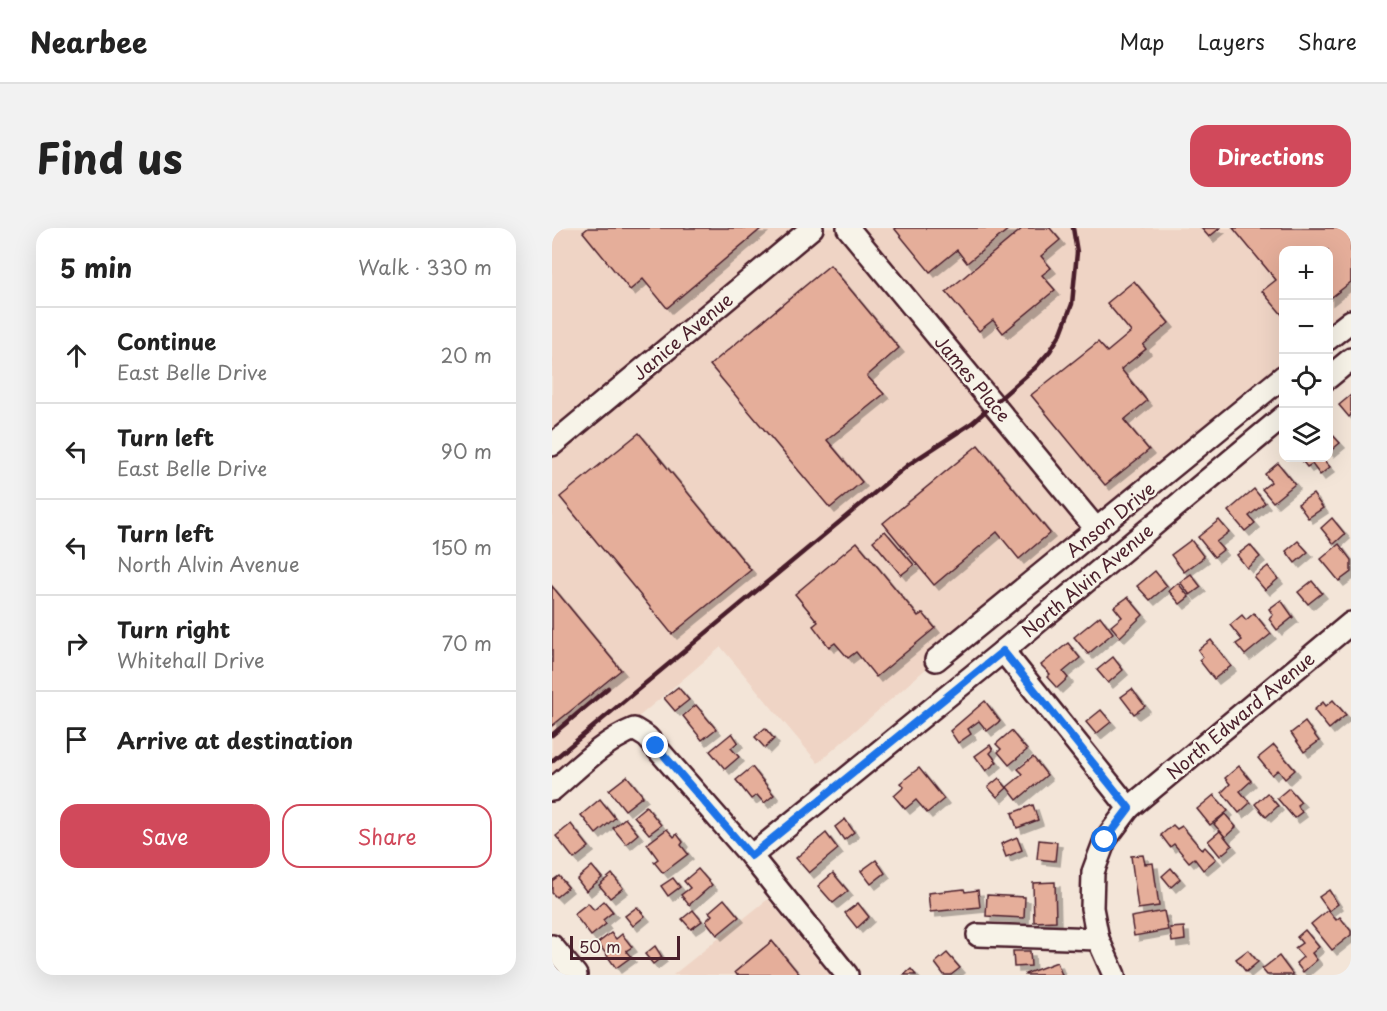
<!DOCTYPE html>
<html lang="en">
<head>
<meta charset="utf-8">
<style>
  body { margin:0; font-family:"Playpen Sans",sans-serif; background:#f2f2f2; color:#222 }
  .controls { position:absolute; right:18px; top:18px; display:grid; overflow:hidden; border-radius:12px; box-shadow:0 6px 24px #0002 }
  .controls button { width:54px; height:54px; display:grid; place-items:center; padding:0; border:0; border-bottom:2px solid #e0e0e0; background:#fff; color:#222; font:30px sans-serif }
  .scale { position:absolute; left:18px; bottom:15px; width:110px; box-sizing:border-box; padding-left:6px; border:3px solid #4a1f2b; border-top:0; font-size:16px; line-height:21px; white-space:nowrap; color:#4a1f2b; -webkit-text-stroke:4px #f7f3e8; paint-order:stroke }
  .stop { position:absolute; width:18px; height:18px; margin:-14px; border:4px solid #1a73e8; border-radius:50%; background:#fff }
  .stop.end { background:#1a73e8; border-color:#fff; box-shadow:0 2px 6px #0008 }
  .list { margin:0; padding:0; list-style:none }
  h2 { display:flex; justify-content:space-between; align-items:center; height:78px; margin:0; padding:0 24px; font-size:26px }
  h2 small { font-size:20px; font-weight:400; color:#767676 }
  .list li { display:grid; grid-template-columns:39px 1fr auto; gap:18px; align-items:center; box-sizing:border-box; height:96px; padding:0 24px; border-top:2px solid #e0e0e0 }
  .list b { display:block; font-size:22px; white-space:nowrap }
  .list p { margin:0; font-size:20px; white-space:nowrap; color:#767676 }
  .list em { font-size:20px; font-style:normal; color:#767676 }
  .actions { display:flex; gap:12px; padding:18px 24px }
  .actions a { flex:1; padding:14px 0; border:2px solid #d1495b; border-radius:18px; text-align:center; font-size:21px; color:#d1495b }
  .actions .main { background:#d1495b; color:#fff }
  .icon { flex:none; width:33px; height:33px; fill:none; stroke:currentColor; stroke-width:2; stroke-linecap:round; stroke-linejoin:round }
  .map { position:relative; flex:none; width:799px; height:747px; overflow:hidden; border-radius:18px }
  header { display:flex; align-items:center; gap:36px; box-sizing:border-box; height:84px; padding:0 30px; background:#fff; border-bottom:2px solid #e0e0e0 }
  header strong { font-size:28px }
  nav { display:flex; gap:33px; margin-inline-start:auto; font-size:21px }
  .intro { display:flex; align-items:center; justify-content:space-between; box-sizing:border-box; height:144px; padding:0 36px }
  h1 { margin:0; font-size:42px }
  .button { padding:15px 27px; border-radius:18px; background:#d1495b; color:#fff; font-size:21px; font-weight:700 }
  main { display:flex; gap:36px; padding:0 36px }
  aside { flex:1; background:#fff; border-radius:18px; box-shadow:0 6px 24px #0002 }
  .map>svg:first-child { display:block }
</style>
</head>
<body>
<header>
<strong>Nearbee</strong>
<nav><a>Map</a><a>Layers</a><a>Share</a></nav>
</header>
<div class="intro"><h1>Find us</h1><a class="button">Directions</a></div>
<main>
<aside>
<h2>5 min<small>Walk · 330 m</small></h2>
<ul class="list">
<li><svg class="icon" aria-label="ahead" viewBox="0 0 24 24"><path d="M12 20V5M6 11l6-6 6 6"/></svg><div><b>Continue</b><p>East Belle Drive</p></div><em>20 m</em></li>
<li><svg class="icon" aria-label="left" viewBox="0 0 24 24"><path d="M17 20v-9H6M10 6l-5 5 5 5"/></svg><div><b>Turn left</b><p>East Belle Drive</p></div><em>90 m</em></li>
<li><svg class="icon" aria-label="left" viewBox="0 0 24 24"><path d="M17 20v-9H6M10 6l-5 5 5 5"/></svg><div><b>Turn left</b><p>North Alvin Avenue</p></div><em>150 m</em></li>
<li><svg class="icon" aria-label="right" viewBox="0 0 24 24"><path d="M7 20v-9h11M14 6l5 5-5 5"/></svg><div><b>Turn right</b><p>Whitehall Drive</p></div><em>70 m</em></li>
<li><svg class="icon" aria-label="arrive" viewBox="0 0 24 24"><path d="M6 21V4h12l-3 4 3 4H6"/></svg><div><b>Arrive at destination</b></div></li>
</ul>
<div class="actions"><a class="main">Save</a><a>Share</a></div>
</aside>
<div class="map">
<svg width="799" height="747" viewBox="0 0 799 747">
  <defs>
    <filter id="shadow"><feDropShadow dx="5" dy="5" stdDeviation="0" flood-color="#0004"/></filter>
  </defs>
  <rect width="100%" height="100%" fill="#f3e5d8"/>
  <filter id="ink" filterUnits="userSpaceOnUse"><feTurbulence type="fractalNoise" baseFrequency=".0167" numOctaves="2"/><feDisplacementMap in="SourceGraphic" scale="12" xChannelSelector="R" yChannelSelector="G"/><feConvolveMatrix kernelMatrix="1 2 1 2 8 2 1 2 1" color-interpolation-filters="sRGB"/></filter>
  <g filter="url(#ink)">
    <!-- built -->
    <g fill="#efd4c5">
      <polygon points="0,0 799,0 799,93 777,112 776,22 732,22 731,149 384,432 266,535 169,419 0,562"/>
      <polygon points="216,671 278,747 121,747"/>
    </g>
    <!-- building -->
    <g fill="#e5ae9a" stroke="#4a1f2b" stroke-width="1.5" filter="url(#shadow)">
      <polygon points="36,0 210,0 115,80 91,51 78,62 31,4"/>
      <polygon points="342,0 458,0 415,35 405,22 378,44"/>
      <polygon points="471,0 498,0 508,12 489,28 499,40 490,47 503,62 451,105 441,92 427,103 394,64"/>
      <polygon points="649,0 668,0 657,9"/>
      <polygon points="681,0 799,0 799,54 776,72 776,22 732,22 732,89 710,63 724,52"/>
      <polygon points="278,37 347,120 315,148 332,166 275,212 310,254 278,280 158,137"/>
      <polygon points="582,53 617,95 591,117 594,121 569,141 595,173 572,192 597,222 553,257 479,167 546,114 555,124 579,104 555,75"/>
      <polygon points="799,167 799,187 797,189 787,177"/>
      <polygon points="776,202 788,215 777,224 776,223"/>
      <polygon points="87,205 199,342 120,406 8,269"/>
      <polygon points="426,217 498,305 467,331 445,304 382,357 331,295"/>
      <polygon points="748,230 770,230 778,239 768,247 760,236 755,239"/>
      <polygon points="726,235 743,256 721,274 710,261 719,254 713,246"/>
      <polygon points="702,261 713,275 697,288 703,295 693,303 676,283"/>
      <polygon points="761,266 771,280 756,290 746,276"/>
      <polygon points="780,290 793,306 782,316 769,300"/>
      <polygon points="667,292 677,304 664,314 671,322 662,329 646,309"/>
      <polygon points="333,303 362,337 349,347 321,313"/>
      <polygon points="639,312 652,329 632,344 619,327"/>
      <polygon points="746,313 756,324 743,335 734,323"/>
      <polygon points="305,314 366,388 371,385 383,400 324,449 304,424 296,430 283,415 277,419 261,398 266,394 243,366"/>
      <polygon points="787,316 799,332 799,344 787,353 769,331"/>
      <polygon points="698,317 708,329 695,340 685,327"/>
      <polygon points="716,338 726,351 713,362 702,349"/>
      <polygon points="603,343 615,358 598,372 585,358"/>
      <polygon points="639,346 649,359 638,367 628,354"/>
      <polygon points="760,353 770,365 756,376 746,364"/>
      <polygon points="626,355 637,369 628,376 617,363"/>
      <polygon points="0,358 69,442 0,498"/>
      <polygon points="576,369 591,387 568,409 559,398 570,389 562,379"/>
      <polygon points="729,372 741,389 725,402 717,391 721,387 717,381"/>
      <polygon points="702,385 719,406 693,427 684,416 690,412 678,397 690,387 694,392"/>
      <polygon points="548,388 561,405 536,426 522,409"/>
      <polygon points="659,412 679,438 662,451 647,432 651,429 646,422"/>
      <polygon points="516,415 528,430 511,444 516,450 505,460 495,449 498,446 489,437"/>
      <polygon points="561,429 571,442 556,455 545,442"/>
      <polygon points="126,459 137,472 123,483 112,470"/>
      <polygon points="580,461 593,478 582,486 569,469"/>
      <polygon points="781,472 794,487 777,501 762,482 771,474 774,478"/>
      <polygon points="433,473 448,493 435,503 427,493 416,501 419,506 406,515 398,503"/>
      <polygon points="144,477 164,501 150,512 131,488"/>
      <polygon points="549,482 559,494 544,506 534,494"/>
      <polygon points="753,494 767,513 752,524 739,505"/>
      <polygon points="213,500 222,511 213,520 203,509"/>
      <polygon points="459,503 475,522 457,537 446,524 449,521 444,516"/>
      <polygon points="180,505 186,514 179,520 187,529 173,541 158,523"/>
      <polygon points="438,517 441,522 438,525 445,534 434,543 423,528"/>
      <polygon points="722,517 743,542 733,551 726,542 720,547 706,530"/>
      <polygon points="481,529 495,547 465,572 455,559 471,546 466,541"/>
      <polygon points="687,538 699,553 688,563 698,575 687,585 670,564 678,556 673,550"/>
      <polygon points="200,539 222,567 212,575 205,567 199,571 184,552"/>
      <polygon points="367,540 392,571 375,585 364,572 353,581 342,568 352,559 348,555"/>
      <polygon points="75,548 91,568 73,582 57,562"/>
      <polygon points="447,550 455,560 445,569 436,559"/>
      <polygon points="737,560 749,574 745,577 750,584 742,590 725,570"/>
      <polygon points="715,565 726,578 714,589 703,576"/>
      <polygon points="662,567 676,583 658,597 645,581"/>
      <polygon points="48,571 63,590 44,606 29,587"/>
      <polygon points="481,577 486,592 465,600 460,585"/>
      <polygon points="94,578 109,597 97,606 82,588"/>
      <polygon points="673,586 684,599 673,609 662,596"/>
      <polygon points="73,590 86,606 74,616 61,600"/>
      <polygon points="293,591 302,604 292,612 283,599"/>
      <polygon points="19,596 37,619 22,631 4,608"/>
      <polygon points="621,597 625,601 630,598 650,622 653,619 664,631 651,642 642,630 637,634 622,616 618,619 609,607"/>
      <polygon points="115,601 122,609 125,606 131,614 129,617 136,626 111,645 102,634 106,631 95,616"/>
      <polygon points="668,603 680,618 668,628 656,613"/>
      <polygon points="274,605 286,621 257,645 244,630"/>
      <polygon points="465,609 470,622 454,629 449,616"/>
      <polygon points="487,612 505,614 503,633 485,631"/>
      <polygon points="591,627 593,636 601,635 607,678 586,681 579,628"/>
      <polygon points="324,632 333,645 319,656 309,643"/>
      <polygon points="40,638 50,650 34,663 25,651"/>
      <polygon points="619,640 628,651 619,659 610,648"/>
      <polygon points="146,641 160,657 137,677 129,667 138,660 132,653"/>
      <polygon points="281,645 296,663 281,675 266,658"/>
      <polygon points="60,646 71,660 58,670 47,657"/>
      <polygon points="7,648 16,659 4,669 0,665 0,653"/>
      <polygon points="121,650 128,659 116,668 109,658"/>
      <polygon points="503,654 504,693 482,694 481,655"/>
      <polygon points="412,661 413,664 426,662 428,679 378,684 376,665"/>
      <polygon points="777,662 786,676 777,683 767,669"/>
      <polygon points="435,667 473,669 472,690 434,688"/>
      <polygon points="172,671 187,689 165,707 154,693 160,687 157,684"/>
      <polygon points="52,673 61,684 51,692 54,696 39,708 22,686 36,675 42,682"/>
      <polygon points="306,675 317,689 305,700 293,685"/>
      <polygon points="85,679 93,688 81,698 73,688"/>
      <polygon points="141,682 150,693 139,701 130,691"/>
      <polygon points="776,682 784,692 788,689 799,703 799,707 780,722 759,696"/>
      <polygon points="612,683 616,702 582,708 579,689"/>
      <polygon points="632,699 633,712 620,714 618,700"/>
      <polygon points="753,702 767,719 760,725 765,732 751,744 744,735 751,729 743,720 750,715 745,709"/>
      <polygon points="59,705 64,711 70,706 80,719 74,723 79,729 64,740 46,715"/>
      <polygon points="220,713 248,747 185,747 183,744"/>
      <polygon points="103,718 110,729 101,736 93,726"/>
      <polygon points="696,722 706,734 694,744 684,731"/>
      <polygon points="461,723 478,723 479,738 462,739"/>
      <polygon points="395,725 408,740 399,747 392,747 383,735"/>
      <polygon points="727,728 741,747 715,747 710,741"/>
      <polygon points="505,734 510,747 473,747 473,746"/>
      <polygon points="359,741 364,747 352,747"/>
    </g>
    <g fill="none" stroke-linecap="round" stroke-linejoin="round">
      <!-- minor casing -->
      <g stroke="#4a1f2b" stroke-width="26">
        <g id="minor">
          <polyline points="296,0 545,302"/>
          <polyline points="776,111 799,93"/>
          <polyline points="776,150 799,131"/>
          <polyline points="0,217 260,0"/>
          <polyline points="451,423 577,580 553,612 541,644 540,680 546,711 562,747"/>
          <polyline points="384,432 732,148"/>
          <path d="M0 562C26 540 50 514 82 501L95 509 199 628 295 747"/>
          <polyline points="577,580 799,395"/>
          <polyline points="199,628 451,423 732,188"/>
          <polyline points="426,707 546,711"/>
          <polyline points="0,718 24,747"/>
        </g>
      </g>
      <!-- minor -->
      <use href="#minor" stroke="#f7f3e8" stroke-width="21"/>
      <!-- rail -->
      <g stroke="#4a1f2b" stroke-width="4.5">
        <polyline points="0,507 56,460"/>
        <polyline points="0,533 356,237 420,195 484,139 498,123 509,105 520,76 525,24 521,0"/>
      </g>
    </g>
  </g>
  <g fill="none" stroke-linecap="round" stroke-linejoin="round" filter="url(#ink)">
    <!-- route -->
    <polyline stroke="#1a73e8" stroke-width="8" points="104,518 199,628 451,423 577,580 553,612"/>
  </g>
  <g text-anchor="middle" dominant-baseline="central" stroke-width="5" stroke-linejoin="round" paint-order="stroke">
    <!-- street labels -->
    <g font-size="18" fill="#4a1f2b" stroke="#f7f3e8">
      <text transform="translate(130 108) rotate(-40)">Janice Avenue</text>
      <text transform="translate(421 150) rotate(50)">James Place</text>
      <text transform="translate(558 291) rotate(-39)">Anson Drive</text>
      <text transform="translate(535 352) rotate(-40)">North Alvin Avenue</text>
      <text transform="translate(688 487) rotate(-40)">North Edward Avenue</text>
    </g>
  </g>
</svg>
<div class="controls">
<button>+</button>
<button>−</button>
<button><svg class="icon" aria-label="locate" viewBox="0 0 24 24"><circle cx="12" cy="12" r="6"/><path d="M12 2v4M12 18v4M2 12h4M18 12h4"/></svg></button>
<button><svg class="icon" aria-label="layers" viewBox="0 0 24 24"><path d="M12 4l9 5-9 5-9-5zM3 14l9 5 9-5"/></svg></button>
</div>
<div class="scale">50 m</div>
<div class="stop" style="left:553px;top:612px"></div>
<div class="stop end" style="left:104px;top:518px"></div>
</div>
</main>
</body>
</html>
